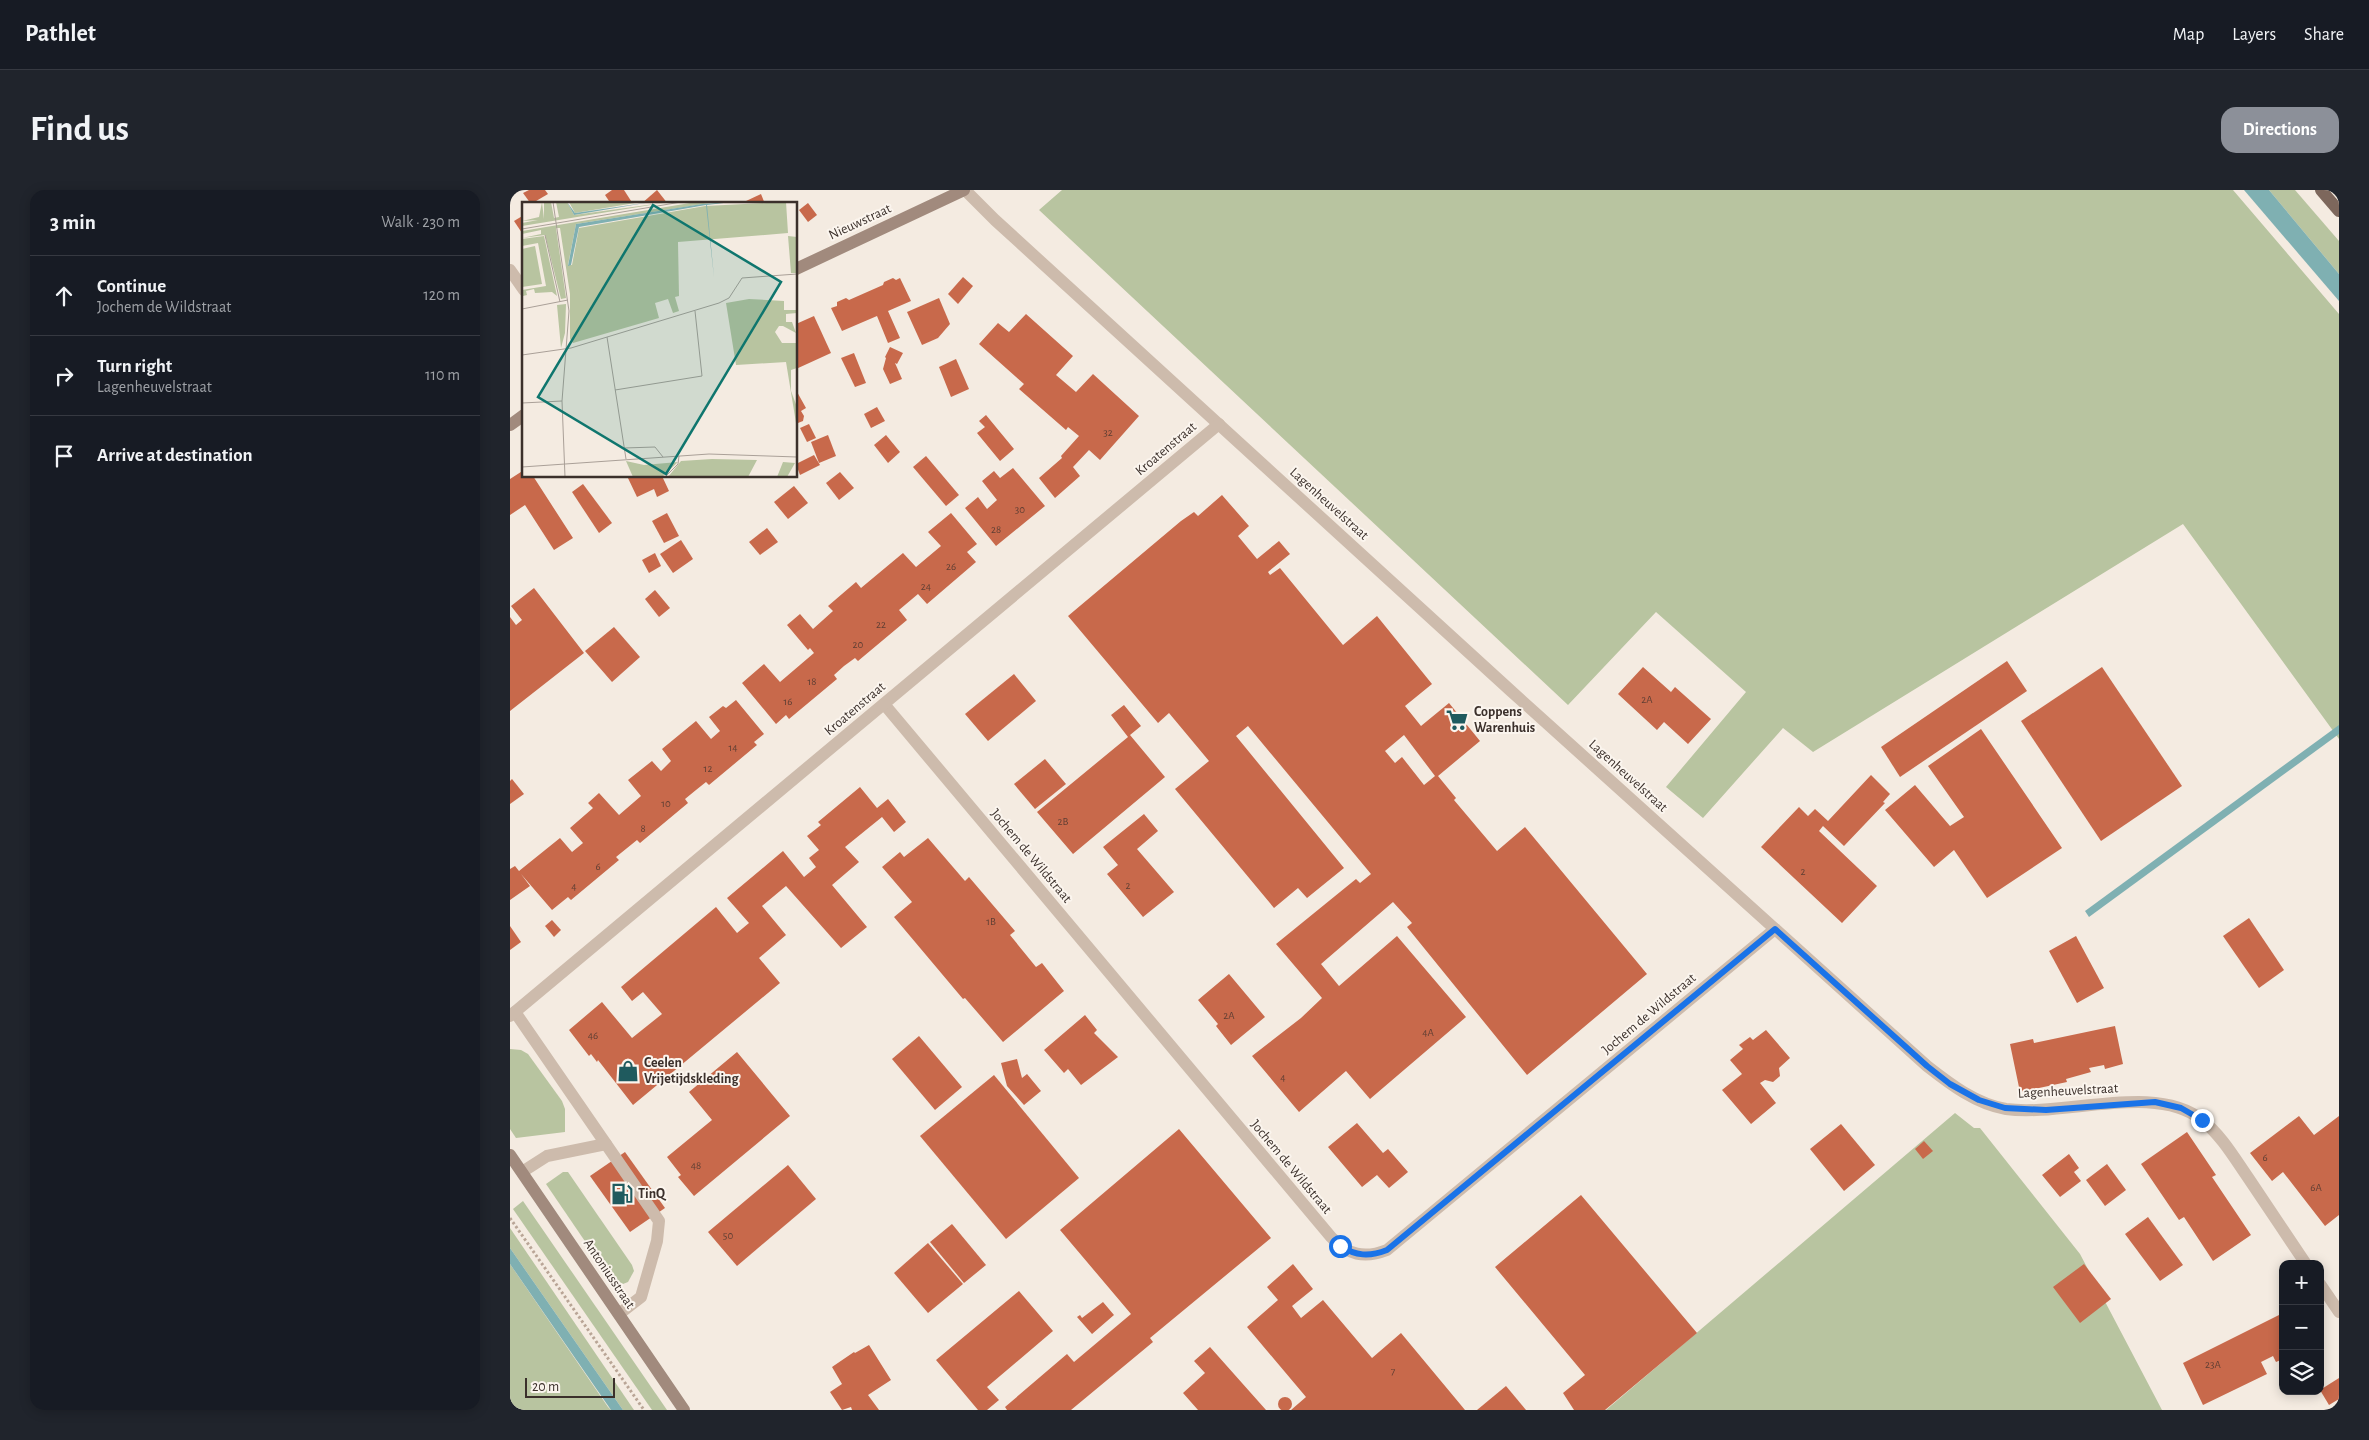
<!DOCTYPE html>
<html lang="en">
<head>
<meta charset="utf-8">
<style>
  body { margin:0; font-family:"Alegreya Sans",sans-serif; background:#20242c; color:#f1f3f6 }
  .controls { position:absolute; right:15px; bottom:15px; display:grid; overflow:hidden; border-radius:10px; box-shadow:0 2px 12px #0003 }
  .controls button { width:45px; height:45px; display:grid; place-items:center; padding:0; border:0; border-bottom:1px solid #363941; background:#171b24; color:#f1f3f6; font:25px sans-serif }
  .scale { position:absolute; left:15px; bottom:12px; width:90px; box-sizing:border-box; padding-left:5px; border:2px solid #3b302b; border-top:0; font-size:14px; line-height:18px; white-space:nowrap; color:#3b302b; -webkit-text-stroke:4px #fbf5ee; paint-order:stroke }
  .stop { position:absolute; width:15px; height:15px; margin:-11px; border:4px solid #1a73e8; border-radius:50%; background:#fff }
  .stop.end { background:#1a73e8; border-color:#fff; box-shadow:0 1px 5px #0008 }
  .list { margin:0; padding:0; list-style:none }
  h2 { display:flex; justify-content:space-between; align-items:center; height:65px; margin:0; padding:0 20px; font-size:21px }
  h2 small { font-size:16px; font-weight:400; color:#9ea1a6 }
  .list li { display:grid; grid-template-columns:32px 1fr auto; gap:15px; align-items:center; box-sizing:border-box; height:80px; padding:0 20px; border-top:1px solid #363941 }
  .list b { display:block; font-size:19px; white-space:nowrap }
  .list p { margin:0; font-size:16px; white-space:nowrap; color:#9ea1a6 }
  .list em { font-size:16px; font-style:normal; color:#9ea1a6 }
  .icon { flex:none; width:28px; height:28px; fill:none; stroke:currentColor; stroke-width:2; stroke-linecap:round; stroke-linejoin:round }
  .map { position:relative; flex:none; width:1829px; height:1220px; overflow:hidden; border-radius:15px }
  header { display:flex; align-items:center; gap:30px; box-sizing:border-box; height:70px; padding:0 25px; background:#171b24; border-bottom:1px solid #363941 }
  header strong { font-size:24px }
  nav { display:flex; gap:28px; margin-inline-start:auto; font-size:18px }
  .intro { display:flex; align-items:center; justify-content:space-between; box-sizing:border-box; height:120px; padding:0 30px }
  h1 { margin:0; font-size:35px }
  .button { padding:12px 22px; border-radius:15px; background:#8c9099; color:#fff; font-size:18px; font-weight:700 }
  main { display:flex; gap:30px; padding:0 30px }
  aside { flex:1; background:#171b24; border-radius:15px; box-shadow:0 2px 12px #0003 }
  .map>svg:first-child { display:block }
</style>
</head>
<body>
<header>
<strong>Pathlet</strong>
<nav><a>Map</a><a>Layers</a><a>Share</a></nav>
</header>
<div class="intro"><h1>Find us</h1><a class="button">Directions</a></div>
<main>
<aside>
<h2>3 min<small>Walk · 230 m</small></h2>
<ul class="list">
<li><svg class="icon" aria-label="ahead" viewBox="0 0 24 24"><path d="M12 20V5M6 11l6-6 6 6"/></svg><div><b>Continue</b><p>Jochem de Wildstraat</p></div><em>120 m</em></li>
<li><svg class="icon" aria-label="right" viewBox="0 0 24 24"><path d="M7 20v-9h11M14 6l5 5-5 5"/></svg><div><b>Turn right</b><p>Lagenheuvelstraat</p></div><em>110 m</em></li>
<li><svg class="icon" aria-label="arrive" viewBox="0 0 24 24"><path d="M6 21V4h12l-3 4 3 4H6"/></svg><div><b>Arrive at destination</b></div></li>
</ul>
</aside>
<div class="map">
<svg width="1829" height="1220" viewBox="0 0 1829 1220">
  <rect width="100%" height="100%" fill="#f4ebe1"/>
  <!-- green -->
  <g fill="#b8c4a0">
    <polygon points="552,0 1723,0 1829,124 1829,549 1673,334 1303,562 1273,538 1193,628 1156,597 1236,502 1146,422 1058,515 529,20"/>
    <polygon points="1759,0 1785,0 1829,51 1829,84"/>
    <polygon points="0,859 11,860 18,864 52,911 55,919 55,942 6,948 0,939"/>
    <polygon points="1445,923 1464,938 1470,938 1570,1064 1652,1220 1096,1220"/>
    <polygon points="53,982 58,982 122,1075 124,1081 118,1092 113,1094 102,1091 36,994"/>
    <polygon points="13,1011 157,1220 142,1220 3,1019"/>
    <polygon points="0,1038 124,1220 113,1220 0,1058"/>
    <polygon points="0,1074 98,1217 101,1220 0,1220"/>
  </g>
  <!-- water -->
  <g fill="#7fb0b2">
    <polygon points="1734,0 1759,0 1829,84 1829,111"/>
    <polygon points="1829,535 1829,544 1579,727 1575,721"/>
    <polygon points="0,1058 113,1220 101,1220 0,1074"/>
  </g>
  <!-- building -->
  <g fill="#c8694b" fill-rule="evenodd">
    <polygon points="19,0 35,0 38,4 21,14 13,3"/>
    <polygon points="102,0 114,0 123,14 101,14 95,5"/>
    <polygon points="147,0 158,14 131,14"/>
    <polygon points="251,4 255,14 237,14 236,11"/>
    <polygon points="298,13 307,25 298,32 289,20"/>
    <polygon points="14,25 14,46 4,31"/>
    <polygon points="453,87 463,96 448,114 438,104"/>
    <polygon points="383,88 386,90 390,88 401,111 378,121 390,148 378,153 367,126 332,141 321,118 327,116 327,112 336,108 339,110 373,95 374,92"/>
    <polygon points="429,108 440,134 428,148 412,155 397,122"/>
    <polygon points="516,124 563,166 546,185 566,202 583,184 629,226 590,270 579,260 563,277 570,286 545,308 529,288 552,268 551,266 569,246 558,237 556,240 509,199 514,194 469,154 488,133 499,142"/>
    <polygon points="304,126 321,163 286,179 286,134"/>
    <polygon points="380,157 393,163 387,174 385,173 392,189 380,194 373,179 376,168 375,167"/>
    <polygon points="344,163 356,193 345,197 331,168"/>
    <polygon points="446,169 459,199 441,207 429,177"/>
    <polygon points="286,200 296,218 291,221 294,226 293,231 288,233"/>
    <polygon points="367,217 375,231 361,238 354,224"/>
    <polygon points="476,225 504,259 490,271 467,243 475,237 469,231"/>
    <polygon points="299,234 306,248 297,252 290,238"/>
    <polygon points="318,245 326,266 309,273 301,252"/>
    <polygon points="376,245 390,262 378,273 364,255"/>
    <polygon points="304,265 310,275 290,285 286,274"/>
    <polygon points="416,266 449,305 436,316 403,277"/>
    <polygon points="503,278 535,316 486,356 455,318 468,307 477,319 487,310 472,291 484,281 490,288"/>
    <polygon points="14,280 14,286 23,286 63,348 44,360 15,315 0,325 0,289"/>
    <polygon points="330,282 344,298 329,310 316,293"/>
    <polygon points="117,286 152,286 159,301 147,307 144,299 127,307"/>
    <polygon points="73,294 102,333 89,343 62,302"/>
    <polygon points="284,296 298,313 278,329 264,312"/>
    <path d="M712 305 739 336 728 346 747 369 769 351 780 364 758 382 760 385 770 378 833 455 867 426 922 494 895 516 911 536 939 513 970 551 928 586 946 608 944 610 987 661 1015 637 1137 784 1017 885 897 737 902 733 883 712 811 774 829 796 887 746 956 827 860 909 836 881 789 922 742 866 791 828 812 808 766 754 846 689 850 693 861 684 738 536 726 546 834 678 797 708 788 698 764 718 665 599 699 571 659 523 648 533 558 426 671 331 684 322 688 326ZM894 545 925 586 914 595 892 567 885 573 875 561Z"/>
    <polygon points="157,323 169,346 154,353 142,331"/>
    <polygon points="441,323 467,354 457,362 466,372 417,414 408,404 389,420 397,430 348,471 345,468 334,476 324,485 327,489 279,529 276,525 266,534 232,493 254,474 270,492 304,463 300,458 298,460 277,435 290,424 303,439 323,421 318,416 346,392 351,398 393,363 406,377 431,356 418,342"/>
    <polygon points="257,338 268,352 250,365 239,352"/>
    <polygon points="171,350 183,369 163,383 150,364"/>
    <polygon points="145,363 151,376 139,383 132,370"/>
    <polygon points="24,398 74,463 0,521 0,427 6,435 12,430 1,416"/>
    <polygon points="145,400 160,418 149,427 135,409"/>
    <polygon points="104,437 130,467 102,492 75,461"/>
    <polygon points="1497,471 1517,501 1390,587 1371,557"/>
    <polygon points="1133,477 1161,502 1165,497 1201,529 1178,554 1154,532 1147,540 1108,504"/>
    <polygon points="1592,477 1672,596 1591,651 1511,531"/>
    <polygon points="504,484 526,511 478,551 455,524"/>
    <polygon points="226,510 254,544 244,552 247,555 199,595 196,592 186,600 175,609 178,613 130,653 127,650 106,667 109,670 61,710 58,707 42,720 11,684 20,696 0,710 0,679 5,676 9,681 50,648 62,662 73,653 60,638 83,618 78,613 89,603 109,625 131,606 118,590 142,571 151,581 161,571 152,559 186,531 201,549 210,541 199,527 213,516 216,518"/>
    <polygon points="614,515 631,536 620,545 655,587 563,664 527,622 618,547 601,525"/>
    <polygon points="1471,539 1552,658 1477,708 1444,660 1424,677 1375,620 1405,595 1440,636 1454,627 1418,576"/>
    <polygon points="535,569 556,594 525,619 504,594"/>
    <polygon points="1361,585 1380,604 1373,612 1375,613 1334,656 1313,636 1309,641 1367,696 1332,733 1251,657 1289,617 1298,626 1305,619 1318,631"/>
    <polygon points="2,589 14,604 0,614 0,591"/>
    <polygon points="350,597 367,618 378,609 396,632 384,642 372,627 335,657 349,672 322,695 357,737 331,758 276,696 252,716 276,745 249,768 270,793 123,915 88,870 87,872 81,864 79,866 59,840 92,812 122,848 152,824 133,802 122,811 111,797 206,717 227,743 239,733 217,708 273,661 294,687 306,677 299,668 309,660 297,646 311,635 308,632"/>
    <polygon points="634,624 648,641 627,659 664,702 633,727 597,684 608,675 593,657"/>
    <polygon points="418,648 455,691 459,687 505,741 500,745 526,777 532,773 554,801 493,852 455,808 453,809 384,727 402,712 372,677 390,662 394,667"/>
    <polygon points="1739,728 1774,780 1749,798 1713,746"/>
    <polygon points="42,730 51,740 44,747 35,736"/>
    <polygon points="0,736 11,752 0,760"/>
    <polygon points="1566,746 1594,798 1567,813 1539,761"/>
    <polygon points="719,784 755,827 721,855 706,836 708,834 688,810"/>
    <polygon points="575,825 587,840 584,843 608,867 571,895 558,879 554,883 534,860"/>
    <polygon points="1605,836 1613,874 1595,879 1594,875 1579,878 1581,882 1556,889 1557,892 1510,902 1500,854 1523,849 1524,853"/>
    <polygon points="1256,840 1280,868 1269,878 1270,886 1263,892 1255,890 1250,893 1266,913 1241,934 1212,900 1232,884 1220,870 1233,859 1229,855 1240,847 1243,850"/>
    <polygon points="409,846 452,897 425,920 382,869"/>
    <polygon points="227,862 280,926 184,1006 168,987 171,985 157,967 202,930 179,902"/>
    <polygon points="507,869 512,888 517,884 531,901 514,915 497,896 491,873"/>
    <polygon points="484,885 569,988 496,1049 410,946"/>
    <polygon points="1789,926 1804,945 1829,926 1829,1025 1815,1036 1773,982 1762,991 1740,963"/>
    <polygon points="847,933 873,963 878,959 898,982 879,998 867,985 852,997 818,957"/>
    <polygon points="1331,934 1365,975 1334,1001 1300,959"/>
    <polygon points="669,939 761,1048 640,1148 643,1152 561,1220 497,1220 495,1217 557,1164 564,1172 621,1124 550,1040"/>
    <polygon points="1677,942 1706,985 1702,987 1741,1045 1703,1071 1674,1027 1669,1030 1631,974"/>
    <polygon points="1414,951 1423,961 1413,969 1405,959"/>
    <polygon points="115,962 155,1018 120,1042 80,986"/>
    <polygon points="1559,964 1569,978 1564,982 1571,991 1550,1007 1532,985"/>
    <polygon points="1597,974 1616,1000 1595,1016 1576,990"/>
    <polygon points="278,975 306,1009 227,1076 198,1042"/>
    <polygon points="1071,1005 1187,1143 1095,1220 1064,1220 1053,1203 1075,1185 985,1077"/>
    <polygon points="1638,1027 1673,1075 1650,1091 1615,1044"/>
    <polygon points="442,1034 476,1075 454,1093 420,1052"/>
    <polygon points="418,1053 453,1094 418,1123 384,1083"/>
    <polygon points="783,1074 803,1099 782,1116 791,1128 813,1110 862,1168 891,1143 955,1220 781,1220 796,1207 737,1137 768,1110 757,1097"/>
    <polygon points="1574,1074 1601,1109 1570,1133 1543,1097"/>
    <polygon points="509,1101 543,1141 477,1197 489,1210 477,1220 468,1220 426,1170"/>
    <polygon points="593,1112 604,1125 582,1144 567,1127 570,1125 572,1128"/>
    <polygon points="1773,1123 1773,1169 1766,1172 1763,1166 1751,1172 1757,1184 1693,1215 1673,1173"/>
    <polygon points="359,1155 381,1190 358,1205 369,1220 342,1220 341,1217 332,1220 320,1202 332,1194 322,1177 344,1162 345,1163"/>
    <polygon points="700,1157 756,1220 688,1220 673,1203 695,1183 684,1171"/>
    <polygon points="1829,1188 1829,1209 1819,1215 1810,1200"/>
    <polygon points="996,1196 1016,1220 967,1220"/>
    <circle cx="775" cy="1214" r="7"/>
  </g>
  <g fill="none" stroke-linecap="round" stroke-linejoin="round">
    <!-- path -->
    <polyline stroke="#b9a596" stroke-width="3" stroke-dasharray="2.5 2.5" stroke-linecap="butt" points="0,1028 134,1220"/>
    <!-- lane -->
    <g stroke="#cdbbac" stroke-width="12">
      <polyline points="5,822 149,1031 147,1051 131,1107 109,1124"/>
      <polyline points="12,982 37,966 96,954"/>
    </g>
    <!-- street -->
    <g stroke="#cdbbac" stroke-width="12">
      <path d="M455 0 485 30 1001 501 1417 876C1440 894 1466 914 1496 919 1554 927 1645 892 1692 930 1712 946 1725 969 1739 989 1758 1017 1777 1046 1796 1074"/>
      <polyline points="0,80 14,100"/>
      <path d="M374 514 821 1047C838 1065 854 1069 877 1060L1265 739"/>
      <polyline points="0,826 709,234"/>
      <polyline points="1810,1094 1829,1122"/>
    </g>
    <!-- secondary -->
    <g stroke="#a18a7d" stroke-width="12">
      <polyline points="286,79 454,0"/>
      <polyline points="0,235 14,225"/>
      <polyline points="0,965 174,1220"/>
    </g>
    <!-- primary -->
    <polyline stroke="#7d675c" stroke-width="12" points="1811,0 1829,21"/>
  </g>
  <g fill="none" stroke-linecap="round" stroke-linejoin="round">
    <!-- route -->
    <path stroke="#1a73e8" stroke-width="6" d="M830 1056C846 1066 859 1067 877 1060L1265 739 1417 876 1440 894 1469 910 1495 918 1536 920 1645 912 1671 918 1692 930"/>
  </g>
  <!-- icons -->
  <defs>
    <g id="supermarket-bare" transform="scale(1.725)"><path d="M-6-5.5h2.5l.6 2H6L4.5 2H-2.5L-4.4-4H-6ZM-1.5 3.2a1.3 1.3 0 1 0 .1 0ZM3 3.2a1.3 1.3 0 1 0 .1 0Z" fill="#1f5a5e" stroke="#fbf5ee" stroke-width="2.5" paint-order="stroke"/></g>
    <g id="shop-bare" transform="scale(1.725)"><path d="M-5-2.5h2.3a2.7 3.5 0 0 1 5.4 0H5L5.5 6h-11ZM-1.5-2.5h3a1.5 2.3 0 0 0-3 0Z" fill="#1f5a5e" stroke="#fbf5ee" stroke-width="2.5" paint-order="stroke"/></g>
    <g id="fuel-bare" transform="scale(1.725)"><path d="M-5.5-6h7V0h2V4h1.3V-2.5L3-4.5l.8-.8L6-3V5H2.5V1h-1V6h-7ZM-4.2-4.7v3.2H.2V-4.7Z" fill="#1f5a5e" stroke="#fbf5ee" stroke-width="2.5" paint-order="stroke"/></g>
  </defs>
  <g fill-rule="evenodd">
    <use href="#supermarket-bare" x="947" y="530"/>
    <use href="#shop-bare" x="118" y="881"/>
    <use href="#fuel-bare" x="112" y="1004"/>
  </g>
  <g text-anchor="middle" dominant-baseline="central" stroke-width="4" stroke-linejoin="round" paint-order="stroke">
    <!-- number labels -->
    <g font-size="11" fill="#5e3e33">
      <text x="598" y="242">32</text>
      <text x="510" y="319">30</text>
      <text x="486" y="339">28</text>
      <text x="441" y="376">26</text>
      <text x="416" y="396">24</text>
      <text x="371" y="434">22</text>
      <text x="348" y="454">20</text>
      <text x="302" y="491">18</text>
      <text x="1137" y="509">2A</text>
      <text x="278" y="511">16</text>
      <text x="223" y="557">14</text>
      <text x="198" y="578">12</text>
      <text x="156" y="613">10</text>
      <text x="553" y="631">2B</text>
      <text x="133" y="638">8</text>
      <text x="88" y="676">6</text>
      <text x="1293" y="681">2</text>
      <text x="618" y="695">2</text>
      <text x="64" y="696">4</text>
      <text x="481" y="731">1B</text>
      <text x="719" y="825">2A</text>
      <text x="918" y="842">4A</text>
      <text x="83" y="845">46</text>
      <text x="773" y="887">4</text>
      <text x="1755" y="967">6</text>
      <text x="186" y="975">48</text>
      <text x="1806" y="997">6A</text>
      <text x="218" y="1045">50</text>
      <text x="1703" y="1174">23A</text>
      <text x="883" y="1181">7</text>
    </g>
    <!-- street labels -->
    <g font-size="14" fill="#3b302b" stroke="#fbf5ee">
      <text transform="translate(350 32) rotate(-25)">Nieuwstraat</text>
      <text transform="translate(656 259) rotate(-40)">Kroatenstraat</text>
      <text transform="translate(819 314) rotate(42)">Lagenheuvelstraat</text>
      <text transform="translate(345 519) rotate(-40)">Kroatenstraat</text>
      <text transform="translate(1118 586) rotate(42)">Lagenheuvelstraat</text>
      <text transform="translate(521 666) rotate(50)">Jochem de Wildstraat</text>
      <text transform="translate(1139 824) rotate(-40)">Jochem de Wildstraat</text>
      <text transform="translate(1558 901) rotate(-3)">Lagenheuvelstraat</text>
      <text transform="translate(781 977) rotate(50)">Jochem de Wildstraat</text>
      <text transform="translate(99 1084) rotate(56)">Antoniusstraat</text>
    </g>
    <!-- poi labels -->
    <g font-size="14" font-weight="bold" fill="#3b302b" stroke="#fbf5ee" text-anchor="start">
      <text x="964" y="522">Coppens<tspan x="964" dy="16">Warenhuis</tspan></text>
      <text x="134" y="873">Ceelen<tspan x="134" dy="16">Vrijetijdskleding</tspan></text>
      <text x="128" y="1004">TinQ</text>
    </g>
  </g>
  <!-- overview -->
  <g transform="translate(12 12)">
    <rect width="275" height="275" fill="#f4ebe1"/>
    <path d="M20 0 22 17V0H29L32 16 37 15 34 0H45L52 13 147 0 0 24V21L16 18 0 19 17 15ZM47 0H119L53 11ZM174 0H194L54 22 46 63H50L57 26 183 4 264 0 266 31 156 40 157 94 153 95 157 109 151 111 146 97 133 101 137 116 51 141 48 137V92L38 26H34L44 96 39 97 23 33 0 36 19 32V28L0 32V29ZM22 34 35 94 30 90 13 91 12 87 4 89 5 93 1 94 0 88 24 84 16 41 0 44V37ZM266 34 275 35V71H269ZM13 44 20 82 0 85V47ZM227 97 262 99V108H275V111L264 112V120H270L274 131 261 124H257L253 130 260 141H275V166L269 168V189L275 205V227L264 160 214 163 204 101ZM44 102 43 131 39 146 35 103ZM190 257 235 258 226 275H146L159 259ZM104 259 122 263 156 260 140 275H111ZM261 260 273 261 265 275H255Z" fill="#b8c4a0"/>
    <path d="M45 0 53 11 129 0 52 13ZM210 0 185 3 192 75 184 3 57 25 49 63 46 64 54 22 180 2Z" fill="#7fb0b2"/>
    <path fill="none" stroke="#aaa098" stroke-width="1" d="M31 0 47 109 40 199 43 275M0 27 159 0M23 33 38 100M0 107 46 98M85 135 104 257M0 153 49 146 197 101 207 96 220 76 275 72M93 188 180 174 173 109M0 201 40 199M102 246 133 245 141 255M0 265 187 252 275 255M143 275 156 262 157 254"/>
    <path fill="#0f766e" fill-opacity="0.15" stroke="#0f766e" stroke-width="2.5" d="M131 3 259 80 144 272 16 195Z"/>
    <rect width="275" height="275" fill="none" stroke="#3b302b" stroke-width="2.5"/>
  </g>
</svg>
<div class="controls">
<button>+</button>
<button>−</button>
<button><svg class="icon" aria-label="layers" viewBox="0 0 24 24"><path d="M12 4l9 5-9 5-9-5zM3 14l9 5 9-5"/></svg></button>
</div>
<div class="scale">20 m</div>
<div class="stop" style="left:830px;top:1056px"></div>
<div class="stop end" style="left:1692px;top:930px"></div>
</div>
</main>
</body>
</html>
